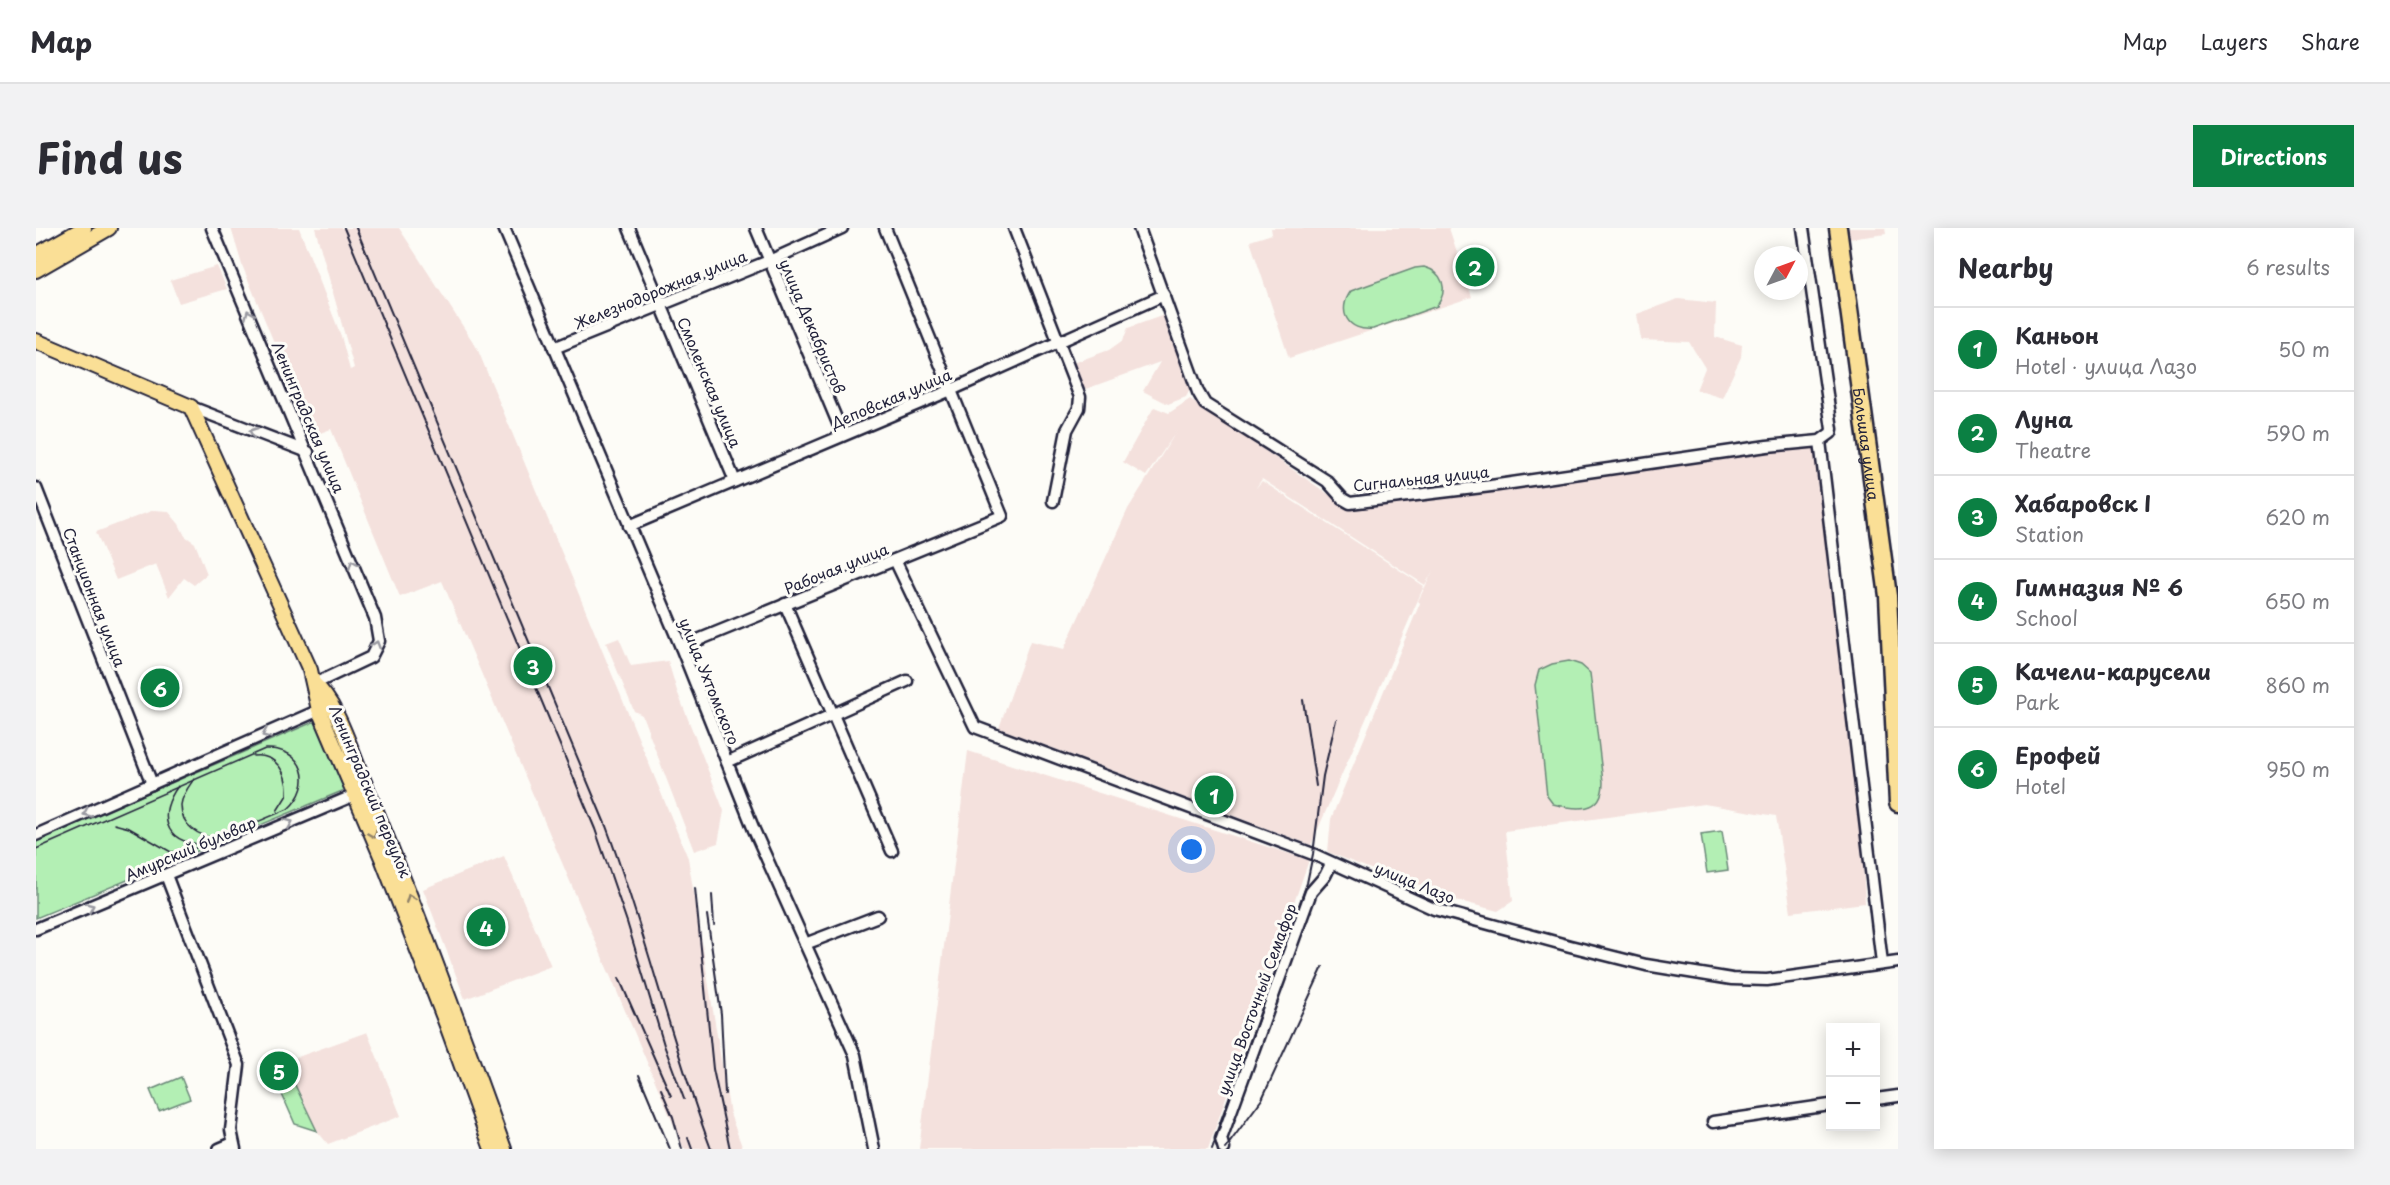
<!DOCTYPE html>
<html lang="en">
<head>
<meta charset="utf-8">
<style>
  body { margin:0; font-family:"Playpen Sans",sans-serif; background:#f2f2f3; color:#2b2b33 }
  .controls { position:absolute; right:18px; bottom:18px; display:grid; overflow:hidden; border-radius:0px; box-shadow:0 3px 15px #0003 }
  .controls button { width:54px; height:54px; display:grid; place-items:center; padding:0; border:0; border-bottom:2px solid #e1e1e2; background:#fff; color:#2b2b33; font:30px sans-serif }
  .compass { position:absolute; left:1718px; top:18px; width:54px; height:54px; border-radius:50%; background:#fff; box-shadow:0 3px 15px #0003; rotate:49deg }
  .you { position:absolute; left:1156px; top:622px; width:21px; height:21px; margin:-15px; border:4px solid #fff; border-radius:50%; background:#1a73e8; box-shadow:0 0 0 9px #1a73e833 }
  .badge { display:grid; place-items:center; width:39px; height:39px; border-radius:50%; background:#0b8043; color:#fff; font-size:20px; font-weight:700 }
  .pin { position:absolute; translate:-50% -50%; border:3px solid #fff; box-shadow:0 2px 6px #0006 }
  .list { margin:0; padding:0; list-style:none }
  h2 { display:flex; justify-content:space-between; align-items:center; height:78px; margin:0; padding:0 24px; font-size:26px }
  h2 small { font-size:20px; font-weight:400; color:#7c7c81 }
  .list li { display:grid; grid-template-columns:39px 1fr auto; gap:18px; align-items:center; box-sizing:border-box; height:84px; padding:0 24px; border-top:2px solid #e1e1e2 }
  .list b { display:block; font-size:22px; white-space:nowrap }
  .list p { margin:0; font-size:20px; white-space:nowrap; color:#7c7c81 }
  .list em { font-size:20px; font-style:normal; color:#7c7c81 }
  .map { position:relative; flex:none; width:1862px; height:921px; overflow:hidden; border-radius:0px }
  header { display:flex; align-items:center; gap:36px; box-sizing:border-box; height:84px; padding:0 30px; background:#fff; border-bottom:2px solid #e1e1e2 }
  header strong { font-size:28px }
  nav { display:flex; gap:33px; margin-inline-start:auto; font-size:21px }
  .intro { display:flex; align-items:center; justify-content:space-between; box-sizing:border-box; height:144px; padding:0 36px }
  h1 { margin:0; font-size:42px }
  .button { padding:15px 27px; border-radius:0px; background:#0b8043; color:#fff; font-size:21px; font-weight:700 }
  main { display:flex; gap:36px; padding:0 36px }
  aside { flex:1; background:#fff; border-radius:0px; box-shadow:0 3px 15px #0003 }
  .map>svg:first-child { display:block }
</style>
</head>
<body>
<header>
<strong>Map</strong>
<nav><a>Map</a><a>Layers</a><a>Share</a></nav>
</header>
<div class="intro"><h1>Find us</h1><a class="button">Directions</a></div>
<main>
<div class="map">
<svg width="1862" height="921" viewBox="0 0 1862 921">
  <rect width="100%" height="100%" fill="#fdfcf7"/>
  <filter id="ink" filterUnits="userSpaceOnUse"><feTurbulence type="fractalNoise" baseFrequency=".0167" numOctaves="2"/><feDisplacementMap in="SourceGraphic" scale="12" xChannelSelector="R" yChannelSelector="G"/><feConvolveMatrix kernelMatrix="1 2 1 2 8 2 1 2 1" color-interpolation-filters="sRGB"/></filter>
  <g filter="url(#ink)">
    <!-- built -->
    <g fill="#f4e1dd">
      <polygon points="195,0 263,0 305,108 314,142 318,140 279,0 363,0 441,120 652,630 694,886 707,921 648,921 406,353 364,369 295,201 271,210 254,168 259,166 258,163 206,37"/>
      <polygon points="1235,0 1413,0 1436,69 1253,130 1214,13 1236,6"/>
      <polygon points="1811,0 1849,0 1850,6 1813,11"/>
      <polygon points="181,38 191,61 143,75 134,52"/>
      <polygon points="1642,71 1680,75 1679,109 1706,117 1705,129 1686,170 1660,162 1669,140 1653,114 1605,112 1601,86"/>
      <polygon points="1131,86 1155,160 1150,169 1132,176 1107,163 1124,134 1047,162 1037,135 1073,122 1087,112 1092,100"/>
      <polygon points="1154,171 1311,279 1779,219 1822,540 1829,675 1755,684 1740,588 1668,576 1469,603 1477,673 1462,683 1404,668 1400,661 1357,650 1292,624 1295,591 1384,375 1382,373 1397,343 1389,357 1226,251 1219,261 1226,253 1388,358 1275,617 963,500 994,413 1028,421 1092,281 1140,204 1110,248 1087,234 1118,179 1133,185"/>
      <polygon points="118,282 132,283 143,296 149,308 159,315 171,346 158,357 148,350 133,369 120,336 80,352 60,304"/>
      <polygon points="583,410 595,438 632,433 641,463 688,583 682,615 658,623 606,487 598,483 570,415"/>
      <polygon points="932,523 1273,632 1172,921 883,921"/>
      <polygon points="468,628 515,738 429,771 387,661"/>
      <polygon points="331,804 365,888 292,916 281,903 248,834"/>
    </g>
    <!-- green -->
    <g fill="#b3efb4" stroke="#6a8878" stroke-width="1.5">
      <path d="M1388 39C1407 44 1413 61 1401 78L1337 101C1312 104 1300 83 1315 63L1379 40Z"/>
      <path d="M1533 433 1545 437 1554 445 1567 554C1567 586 1540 582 1517 576L1511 568 1499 457 1503 442 1516 436Z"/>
      <polygon points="282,492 311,561 0,690 0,613"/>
      <polygon points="1686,603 1692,642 1671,645 1665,606"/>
      <polygon points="248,834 281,903 259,896 234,839"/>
      <polygon points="145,849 154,871 123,883 114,862"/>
    </g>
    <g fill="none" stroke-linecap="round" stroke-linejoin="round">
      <!-- minor casing -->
      <g stroke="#22223b" stroke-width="15">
        <g id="minor">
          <polyline points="176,0 339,390 343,413 335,429 278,456"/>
          <polyline points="468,0 645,419 718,602 819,827 838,921"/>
          <polyline points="593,0 699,253"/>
          <polyline points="720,0 807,207"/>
          <polyline points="978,0 1044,169 1043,180 1031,202 1017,273"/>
          <polyline points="1103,0 1162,164 1169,176 1291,253 1307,271 1314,275 1455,258 1731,218 1784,213 1795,205 1796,201 1767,0"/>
          <polyline points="518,120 733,33 806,0"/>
          <polyline points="155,179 272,224"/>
          <polyline points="1784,213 1846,735"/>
          <polyline points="0,260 116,556"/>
          <polyline points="593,298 915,162 1128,67"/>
          <polyline points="859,332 939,499 1277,626 1398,681 1534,718 1610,737 1696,751 1731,752 1862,734"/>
          <polyline points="749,376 856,623"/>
          <polyline points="645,419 966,288 849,0"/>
          <polyline points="691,534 871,453"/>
          <polyline points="0,607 288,480"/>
          <polyline points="130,647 203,837 195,902 199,921"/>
          <polyline points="0,701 326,564"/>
          <polyline points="769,716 842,688"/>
          <polyline points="1840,871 1862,868"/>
          <polyline points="1677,894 1794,877"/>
          <polyline points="183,921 197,915"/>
          <polyline points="1188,921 1185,911 1275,664 1289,648 1295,636"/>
        </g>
      </g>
      <!-- major casing -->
      <g stroke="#22223b" stroke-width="18">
        <g id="major">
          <polyline points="0,27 48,0"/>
          <polyline points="0,42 73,0"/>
          <polyline points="0,113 155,179 274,442 283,482 346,630 412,800 456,921"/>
          <path d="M278 456C301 475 314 521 326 549 377 671 423 796 468 921"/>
        </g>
      </g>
      <!-- highway casing -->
      <g stroke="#22223b" stroke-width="21">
        <g id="highway">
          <path id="s1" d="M1802 0 1852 368 1862 575"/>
        </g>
      </g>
      <!-- minor -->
      <use href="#minor" stroke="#fdfcf7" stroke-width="10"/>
      <!-- major -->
      <use href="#major" stroke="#fadf96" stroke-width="14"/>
      <!-- highway -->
      <use href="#highway" stroke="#fadf96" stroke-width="16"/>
      <!-- tram -->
      <g stroke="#22223b" stroke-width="1.5">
        <path d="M217 528C241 525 252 546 251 567L241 583"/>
        <path d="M158 551C153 558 146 567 145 577 145 598 163 609 181 610"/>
        <path d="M142 558C122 586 127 614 165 616"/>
        <path d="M0 621 229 521C267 519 280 556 252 581L150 624H135L93 600 78 596"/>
      </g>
      <!-- rail -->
      <g stroke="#22223b" stroke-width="2">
        <polyline points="308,0 559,601 591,694 628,817 648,871"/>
        <path d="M320 0 570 598C610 704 635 815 675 921"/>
        <polyline points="1267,472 1280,558"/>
        <polyline points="659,660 677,841 694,921"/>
        <polyline points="676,667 678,697"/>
        <polyline points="671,687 685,786 689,866"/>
        <polyline points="583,750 635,868"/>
        <polyline points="603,847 634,921"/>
        <polyline points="625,861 637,889 646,921"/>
        <polyline points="652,910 656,921"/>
        <polyline points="1176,921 1271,655 1277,626 1287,548 1300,492"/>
        <polyline points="1189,921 1226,871 1287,739"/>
      </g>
    </g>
    <!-- one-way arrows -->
    <defs><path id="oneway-chevron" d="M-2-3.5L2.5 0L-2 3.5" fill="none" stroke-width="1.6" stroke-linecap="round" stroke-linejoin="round" transform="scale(1.5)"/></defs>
    <g stroke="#9a9aa2">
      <use href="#oneway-chevron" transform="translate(213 86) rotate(-113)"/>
      <use href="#oneway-chevron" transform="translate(217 204) rotate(-159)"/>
      <use href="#oneway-chevron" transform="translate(317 336) rotate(-112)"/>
      <use href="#oneway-chevron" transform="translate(340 417) rotate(-73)"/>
      <use href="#oneway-chevron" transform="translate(230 506) rotate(156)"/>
      <use href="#oneway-chevron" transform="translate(51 585) rotate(156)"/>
      <use href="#oneway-chevron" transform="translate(253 595) rotate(-23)"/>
      <use href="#oneway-chevron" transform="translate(54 679) rotate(-23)"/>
    </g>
    <g stroke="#8e8068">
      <use href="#oneway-chevron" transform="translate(337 606) rotate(68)"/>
      <use href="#oneway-chevron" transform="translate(374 670) rotate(-111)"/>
    </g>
  </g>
  <g text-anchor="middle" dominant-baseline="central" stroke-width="6" stroke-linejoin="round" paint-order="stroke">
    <!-- street labels -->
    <g font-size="15" fill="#22223b" stroke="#fdfcf7">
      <text transform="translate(624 61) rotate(-22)">Железнодорожная улица</text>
      <text transform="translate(777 98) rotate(67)">улица Декабристов</text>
      <text transform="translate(674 154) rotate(67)">Смоленская улица</text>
      <text transform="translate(855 170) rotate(-23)">Деповская улица</text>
      <text transform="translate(273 189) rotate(67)">Ленинградская улица</text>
      <text stroke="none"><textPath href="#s1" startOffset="218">Большая улица</textPath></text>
      <text transform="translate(1385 250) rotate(-6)">Сигнальная улица</text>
      <text transform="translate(800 340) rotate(-22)">Рабочая улица</text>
      <text transform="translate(59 369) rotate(69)">Станционная улица</text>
      <text transform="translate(674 453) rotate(68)">улица Ухтомского</text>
      <text transform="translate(335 563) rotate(67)">Ленинградский переулок</text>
      <text transform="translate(154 620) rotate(-23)">Амурский бульвар</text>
      <text transform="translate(1379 654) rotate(22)">улица Лазо</text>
      <text transform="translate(1220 771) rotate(-70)">улица Восточный Семафор</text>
    </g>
  </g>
</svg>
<div class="controls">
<button>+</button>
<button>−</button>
</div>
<svg class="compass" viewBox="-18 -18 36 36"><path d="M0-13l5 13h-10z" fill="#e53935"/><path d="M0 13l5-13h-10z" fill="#7c7c81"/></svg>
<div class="you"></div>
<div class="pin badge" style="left:1178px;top:567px">1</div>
<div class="pin badge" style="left:1439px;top:39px">2</div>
<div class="pin badge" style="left:497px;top:438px">3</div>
<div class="pin badge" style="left:450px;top:699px">4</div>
<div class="pin badge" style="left:243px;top:843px">5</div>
<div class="pin badge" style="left:124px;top:460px">6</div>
</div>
<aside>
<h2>Nearby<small>6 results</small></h2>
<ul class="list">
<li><span class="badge">1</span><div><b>Каньон</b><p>Hotel · улица Лазо</p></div><em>50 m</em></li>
<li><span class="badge">2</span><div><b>Луна</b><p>Theatre</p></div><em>590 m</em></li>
<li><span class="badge">3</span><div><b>Хабаровск I</b><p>Station</p></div><em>620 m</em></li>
<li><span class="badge">4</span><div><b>Гимназия № 6</b><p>School</p></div><em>650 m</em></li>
<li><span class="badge">5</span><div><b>Качели-карусели</b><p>Park</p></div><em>860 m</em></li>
<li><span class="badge">6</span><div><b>Ерофей</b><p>Hotel</p></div><em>950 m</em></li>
</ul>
</aside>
</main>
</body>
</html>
